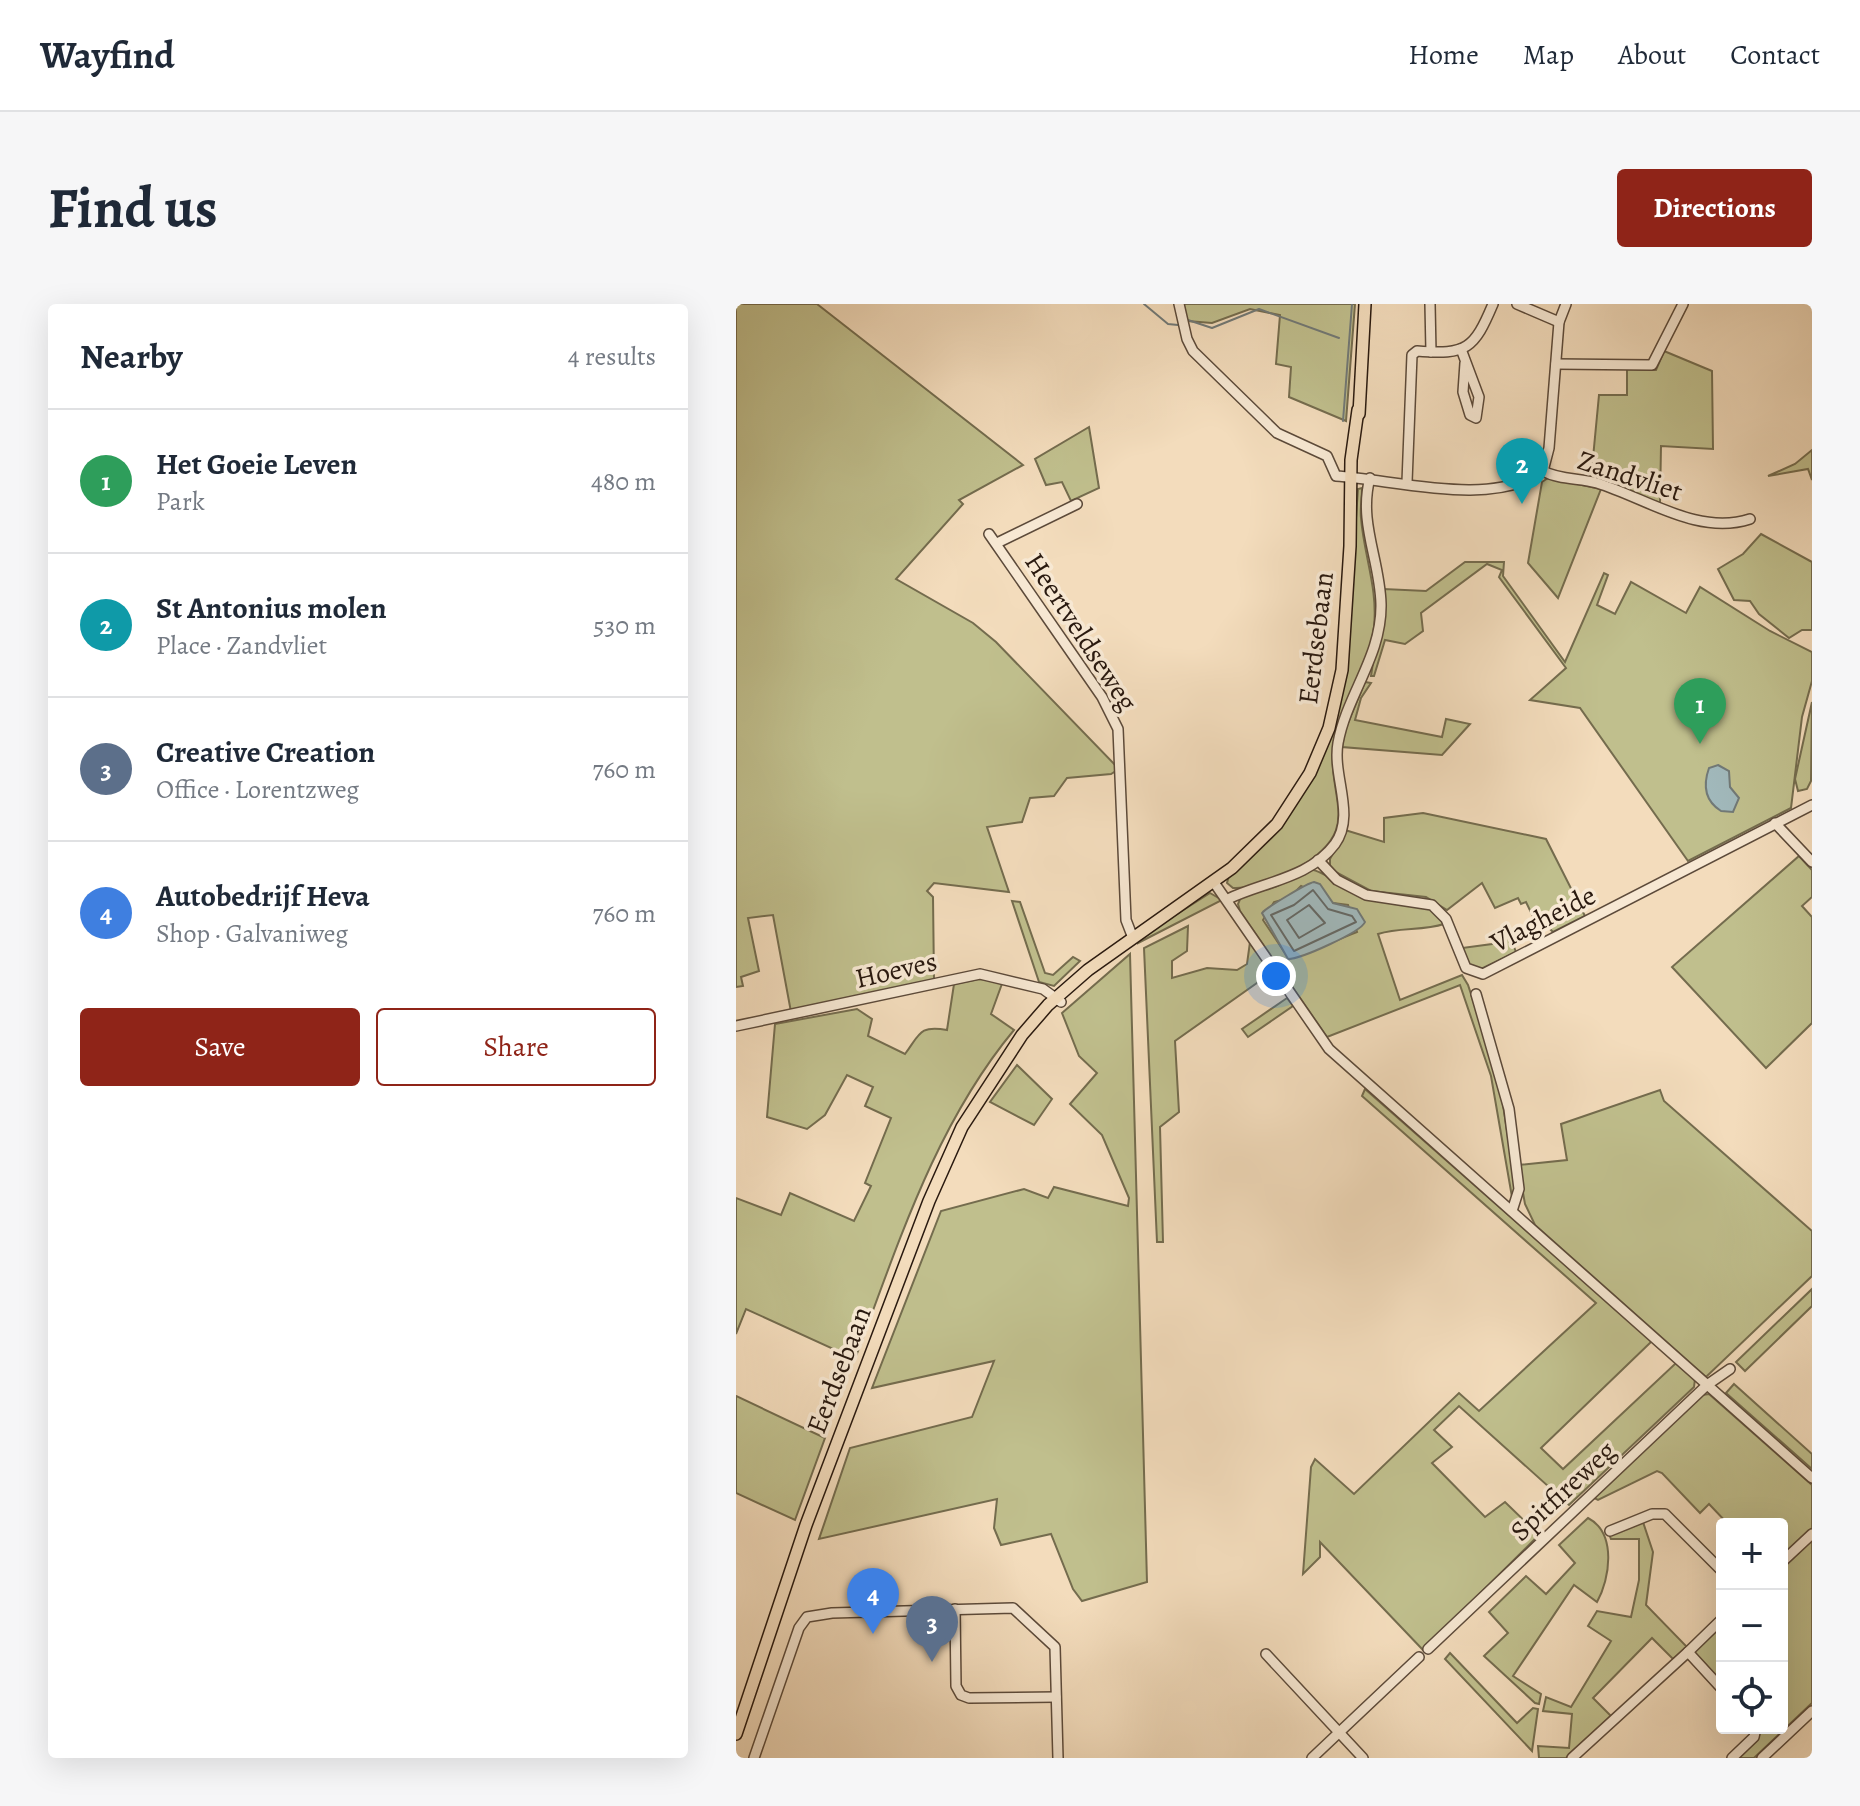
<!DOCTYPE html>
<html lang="en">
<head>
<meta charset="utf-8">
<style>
  body { margin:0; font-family:Alegreya,serif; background:#f6f6f7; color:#1f2937 }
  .controls { position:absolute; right:24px; bottom:24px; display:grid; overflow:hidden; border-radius:8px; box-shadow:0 8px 32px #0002 }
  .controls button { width:72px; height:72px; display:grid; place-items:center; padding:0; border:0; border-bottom:2px solid #e0e1e3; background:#fff; color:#1f2937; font:40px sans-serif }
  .you { position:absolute; left:540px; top:672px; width:28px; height:28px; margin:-20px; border:6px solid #fff; border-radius:50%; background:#1a73e8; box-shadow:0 0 0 12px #1a73e833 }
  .badge { display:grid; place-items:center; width:52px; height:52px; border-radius:50%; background:#8f2418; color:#fff; font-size:26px; font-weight:700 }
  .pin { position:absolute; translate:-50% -66px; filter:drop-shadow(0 2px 4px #0008) }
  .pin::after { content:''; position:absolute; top:42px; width:28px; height:24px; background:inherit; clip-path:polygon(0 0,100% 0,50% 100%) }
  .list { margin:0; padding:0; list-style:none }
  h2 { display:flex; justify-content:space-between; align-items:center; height:104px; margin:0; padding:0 32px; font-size:34px }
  h2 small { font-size:26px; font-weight:400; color:#747a83 }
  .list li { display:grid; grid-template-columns:52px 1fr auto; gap:24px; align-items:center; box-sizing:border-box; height:144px; padding:0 32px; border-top:2px solid #e0e1e3 }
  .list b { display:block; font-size:30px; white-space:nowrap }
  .list p { margin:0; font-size:26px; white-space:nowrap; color:#747a83 }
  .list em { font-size:26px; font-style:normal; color:#747a83 }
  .actions { display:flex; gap:16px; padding:24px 32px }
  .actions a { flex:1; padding:18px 0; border:2px solid #8f2418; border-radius:8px; text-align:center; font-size:28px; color:#8f2418 }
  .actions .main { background:#8f2418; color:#fff }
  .icon { flex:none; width:44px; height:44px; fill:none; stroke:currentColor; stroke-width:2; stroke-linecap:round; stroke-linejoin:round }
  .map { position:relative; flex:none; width:1076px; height:1454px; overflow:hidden; border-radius:8px }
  header { display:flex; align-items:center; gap:48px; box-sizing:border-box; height:112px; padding:0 40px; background:#fff; border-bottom:2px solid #e0e1e3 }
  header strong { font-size:38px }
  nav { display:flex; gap:44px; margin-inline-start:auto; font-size:28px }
  .intro { display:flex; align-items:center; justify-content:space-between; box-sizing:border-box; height:192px; padding:0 48px }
  h1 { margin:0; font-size:56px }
  .button { padding:20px 36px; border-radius:8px; background:#8f2418; color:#fff; font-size:28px; font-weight:700 }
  main { display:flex; gap:48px; padding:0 48px }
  aside { flex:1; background:#fff; border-radius:8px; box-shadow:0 8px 32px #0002 }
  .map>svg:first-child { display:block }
</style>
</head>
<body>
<header>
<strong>Wayfind</strong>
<nav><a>Home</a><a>Map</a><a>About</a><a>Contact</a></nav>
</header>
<div class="intro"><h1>Find us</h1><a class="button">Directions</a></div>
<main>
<aside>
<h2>Nearby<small>4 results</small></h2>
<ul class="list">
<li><span class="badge" style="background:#2e9e5b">1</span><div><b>Het Goeie Leven</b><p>Park</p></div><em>480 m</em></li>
<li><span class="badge" style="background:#0f9aa8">2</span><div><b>St Antonius molen</b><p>Place · Zandvliet</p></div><em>530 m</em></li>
<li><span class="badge" style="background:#5c6f8a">3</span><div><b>Creative Creation</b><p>Office · Lorentzweg</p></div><em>760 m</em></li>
<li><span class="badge" style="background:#3f7fe0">4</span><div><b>Autobedrijf Heva</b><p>Shop · Galvaniweg</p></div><em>760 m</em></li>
</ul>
<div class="actions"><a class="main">Save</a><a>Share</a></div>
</aside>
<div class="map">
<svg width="1076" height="1454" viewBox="0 0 1076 1454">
  <rect width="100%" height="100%" fill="#f3dcbc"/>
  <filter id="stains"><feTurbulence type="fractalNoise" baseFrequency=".0025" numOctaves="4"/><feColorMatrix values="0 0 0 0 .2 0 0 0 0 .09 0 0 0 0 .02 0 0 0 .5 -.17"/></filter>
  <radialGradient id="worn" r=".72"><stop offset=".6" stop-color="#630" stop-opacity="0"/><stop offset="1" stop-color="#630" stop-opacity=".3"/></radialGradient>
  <!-- green -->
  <g fill="#c0bf8d" stroke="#746c4e" stroke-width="2" fill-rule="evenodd">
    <polygon points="0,0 81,0 287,161 223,196 227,200 160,275 237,319 260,338 383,465 375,470 331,474 318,492 294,494 286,518 251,523 273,588 198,579 191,587 197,593 198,676 55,708 37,611 12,614 23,667 5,673 7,682 0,683"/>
    <polygon points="447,0 619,0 610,117 553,93 555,63 540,60 544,11 514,5 476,19 451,17"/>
    <polygon points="928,47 976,67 977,145 925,142 924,199 855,175 863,91 891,91 891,65 920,66"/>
    <polygon points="353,123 363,184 335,197 326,178 310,181 299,155"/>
    <polygon points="1076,146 1076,176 1072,165 1032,172 1059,160"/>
    <polygon points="812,174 865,185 822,294 792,259 806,178"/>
    <path d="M626 184C626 194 624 204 625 214 628 252 642 284 638 323 633 362 608 394 599 432 586 494 634 523 560 565 543 574 517 585 497 584L491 579 493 571 527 540 601 411 609 372 622 185Z"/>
    <polygon points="1025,230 1076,258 1076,326 1066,326 1053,334 1023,310 1014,297 998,296 982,265 1007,250"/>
    <polygon points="729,258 768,258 767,272 829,358 868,269 872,271 861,301 879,310 895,278 950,309 964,283 1034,327 1076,348 1076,377 1066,413 1055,504 952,557 844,404 794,396 830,364 763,273 766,266 751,260 685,309 687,327 669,340 649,336 638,372 635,372 648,285 690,287"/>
    <polygon points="629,378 635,379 625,394 619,416 706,433 710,415 734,420 706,451 606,443 609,426"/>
    <polygon points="1076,398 1075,477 1071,485 1062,487 1059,475"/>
    <polygon points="687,509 810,535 849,612 817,628 808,619 802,623 790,598 785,600 782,594 759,604 746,579 711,606 690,593 635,587 594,565 594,555 609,526 648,538 648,514"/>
    <polygon points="1063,552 1076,566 1076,593 1066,602 1076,613 1076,719 1030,764 936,663"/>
    <path d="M574 565C594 569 615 591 641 597 665 602 696 594 708 620 687 627 664 623 642 630L664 696 726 671 732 681 763 775 780 885 776 893 755 772 724 681 591 733 504 607 502 600 505 593 541 582ZM565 582 597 599 612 601 621 628C597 637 577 648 553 655L527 616 538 598 553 594Z"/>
    <polygon points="474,589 486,596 402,639 402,635"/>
    <polygon points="276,597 284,598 309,669 317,671 337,653 344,657 318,682 303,678"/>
    <polygon points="452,622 451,647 436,657 436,674 471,664 501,666 511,660 514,638 535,669 439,737 443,808 424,823 427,938 421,938 408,644"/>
    <polygon points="766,624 771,625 780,648 745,665 735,665 726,644 756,640"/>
    <polygon points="394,650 411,1278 346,1297 337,1285 315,1230 265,1241 258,1224 261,1195 83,1235 114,1144 236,1113 258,1057 136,1084 205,907 288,885 312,894 318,883 392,902 393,894 366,831 334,800 361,769 343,752 326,709"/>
    <path d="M243 675 267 677 255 710 278 726C199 821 162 941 119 1055L10 1005 0 1030V894L45 911 54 889 118 917 135 882 129 879 155 814 129 802 137 783 111 771 89 811 71 825 31 813 39 720 121 705 136 715 132 732 169 750C184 730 183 721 211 726L218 680Z"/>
    <polygon points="551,694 557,702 512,733 506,725"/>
    <polygon points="281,761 316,795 298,821 254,798"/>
    <polygon points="629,785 916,1037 805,1144 827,1165 940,1059 959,1075 958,1083 833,1201 723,1102 698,1126 716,1143 696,1159 749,1213 769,1198 803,1231 687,1346 584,1238 584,1253 567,1270 575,1163 579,1155 618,1190 723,1089 743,1107 860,999 626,792"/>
    <polygon points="924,786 928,797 1076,927 1076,972 970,1073 799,921 789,900 782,861 831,856 825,820"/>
    <polygon points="1076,985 1076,1002 1009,1067 1000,1058"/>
    <polygon points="998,1080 1076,1150 1076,1165 990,1089"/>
    <polygon points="973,1090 1076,1181 1076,1224 1046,1252 1046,1220 992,1220 973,1200 964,1209 926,1169 921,1167 862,1196 856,1193 966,1091"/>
    <polygon points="0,1092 89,1134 59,1216 0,1189"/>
    <path d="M852 1214C881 1229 874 1275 861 1298L838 1281 777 1372 805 1390 803 1400 799 1399 748 1352 772 1329 753 1308 790 1272 810 1290 839 1259 823 1241Z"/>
    <polygon points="906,1215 917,1248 910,1301 952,1344 937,1355 916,1334 857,1394 875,1412 830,1454 803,1454 802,1442 833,1444 836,1410 807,1407 810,1393 835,1403 875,1337 852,1322 861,1307 895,1313 903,1276 903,1235 875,1235 873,1230"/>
    <polygon points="1076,1236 1076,1399 1018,1454 1001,1454 1020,1436 1026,1424 1046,1424 1046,1264"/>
    <polygon points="986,1320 986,1380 956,1348"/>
    <polygon points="714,1349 781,1419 797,1404 802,1405 796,1447 709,1355"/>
  </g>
  <!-- water -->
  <g fill="#a1b9bc" stroke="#717977" stroke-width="2">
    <path d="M982 461 993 467 994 483 1003 494 997 508 985 507C969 497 967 481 973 464Z"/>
    <path d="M578 578 584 580 597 599 621 605 629 618C625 628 565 655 552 655L526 609C530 604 571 579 578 578Z"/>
  </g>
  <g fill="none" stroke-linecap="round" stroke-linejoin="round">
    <!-- shore -->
    <g stroke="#656966" stroke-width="2">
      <polygon points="577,586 592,605 616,612 620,618 558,647 535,611 558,601"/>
      <polygon points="573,601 589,619 563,634 551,616"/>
    </g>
    <!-- stream -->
    <g stroke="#717977" stroke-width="2">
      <polyline points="408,0 432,20 442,21"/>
      <polyline points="452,16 476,24 523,5 603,34"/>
      <polyline points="607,117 616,0"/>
    </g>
    <!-- minor casing -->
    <g stroke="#5c4a3a" stroke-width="12">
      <g id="minor">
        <path d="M443 0 451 35 457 47 541 129 591 152 600 172C661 176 755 204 807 167"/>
        <polyline points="694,0 695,48"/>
        <polyline points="781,0 823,18"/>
        <polyline points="725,45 743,93 740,114 734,111 727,88 729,59"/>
        <polyline points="820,60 916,61 947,0"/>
        <path d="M807 167C823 176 844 174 861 179 910 194 962 232 1014 215"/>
        <polyline points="807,167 813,144 823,18 830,0"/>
        <path d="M671 178 676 51 681 47C731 51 738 45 757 0"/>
        <polyline points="253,230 366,393 382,425 390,616 397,634"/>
        <polyline points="261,239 341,200"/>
        <polyline points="1039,519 1076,558"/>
        <polyline points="582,556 601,576 630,591 696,601 710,615 730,664 747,670 1076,501"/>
        <polyline points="477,577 593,745 1076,1174"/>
        <path d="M492 595C527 578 574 574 599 540 620 511 596 472 602 439 611 390 646 352 645 300 644 256 622 218 634 174"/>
        <polyline points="740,690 773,805 783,885 776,907"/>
        <polyline points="0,722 244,670 307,685 325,698"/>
        <polyline points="874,1227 916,1210 929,1210 986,1267"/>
        <polyline points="1046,1258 1076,1230"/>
        <polyline points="219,1305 220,1382 225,1391 233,1394 320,1393"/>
        <polyline points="692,1345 971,1081 994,1065"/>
        <polyline points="952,1348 986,1315"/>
        <polyline points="530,1350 627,1454"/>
        <polyline points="18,1454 63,1324 71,1313 96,1309 277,1304 319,1343 322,1454"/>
        <polyline points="576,1454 683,1353"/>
        <polyline points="836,1454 952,1348 986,1385"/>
        <polyline points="996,1454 1018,1433 1020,1424"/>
        <polyline points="1026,1454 1076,1407"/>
      </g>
    </g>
    <!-- major casing -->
    <g stroke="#29190f" stroke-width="14">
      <g id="major">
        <polyline points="623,110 629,0"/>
        <polyline points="0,1430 70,1221 193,897 226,823 286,731 312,701 352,666 496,564 541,520 574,469 593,424 606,366 614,242 615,156 622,106"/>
      </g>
    </g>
    <!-- minor -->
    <use href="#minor" stroke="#f7e8d3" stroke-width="9"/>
    <!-- major -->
    <use href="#major" stroke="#f3dcbc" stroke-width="11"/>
  </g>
  <g text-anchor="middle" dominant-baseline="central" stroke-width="7" stroke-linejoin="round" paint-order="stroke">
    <!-- street labels -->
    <g font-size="28" fill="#29190f" stroke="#f7e8d3">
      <text transform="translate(894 172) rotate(18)">Zandvliet</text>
      <text transform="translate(345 328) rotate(57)">Heertveldseweg</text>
      <text transform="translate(580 334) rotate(-83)">Eerdsebaan</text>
      <text transform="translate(807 615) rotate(-27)">Vlagheide</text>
      <text transform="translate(160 666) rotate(-13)">Hoeves</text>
      <text transform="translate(103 1066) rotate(-69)">Eerdsebaan</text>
      <text transform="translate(827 1187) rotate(-43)">Spitfireweg</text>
    </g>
  </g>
  <rect width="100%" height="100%" filter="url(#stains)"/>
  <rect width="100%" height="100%" fill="url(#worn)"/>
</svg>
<div class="controls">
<button>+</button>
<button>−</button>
<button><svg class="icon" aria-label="locate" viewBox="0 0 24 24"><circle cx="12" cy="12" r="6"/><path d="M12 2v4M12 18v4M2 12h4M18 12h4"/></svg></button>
</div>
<div class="you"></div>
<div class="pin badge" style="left:964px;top:440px;background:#2e9e5b">1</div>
<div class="pin badge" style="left:786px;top:200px;background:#0f9aa8">2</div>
<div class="pin badge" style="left:196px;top:1358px;background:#5c6f8a">3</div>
<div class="pin badge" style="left:137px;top:1330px;background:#3f7fe0">4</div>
</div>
</main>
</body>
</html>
